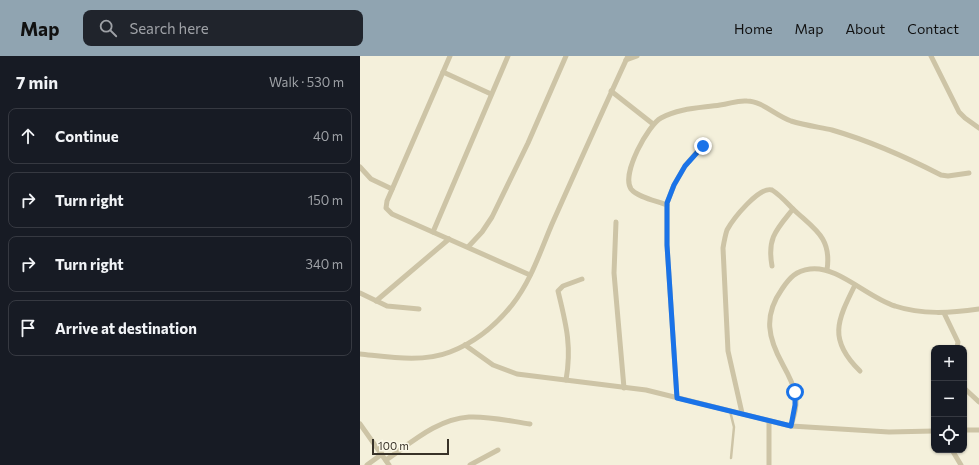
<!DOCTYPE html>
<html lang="en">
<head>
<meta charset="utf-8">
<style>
  body { margin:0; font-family:Commissioner,sans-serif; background:#20242c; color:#f1f3f6 }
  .controls { position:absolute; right:12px; bottom:12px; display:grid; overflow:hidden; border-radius:8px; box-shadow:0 1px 3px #0004 }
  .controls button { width:36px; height:36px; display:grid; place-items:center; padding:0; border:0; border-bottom:1px solid #363941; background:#171b24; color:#f1f3f6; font:20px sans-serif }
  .scale { position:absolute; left:12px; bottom:10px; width:77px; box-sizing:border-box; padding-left:4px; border:2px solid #383228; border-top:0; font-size:11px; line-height:14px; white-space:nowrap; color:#383228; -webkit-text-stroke:3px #fbf8e8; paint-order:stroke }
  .stop { position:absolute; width:12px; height:12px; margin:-9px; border:3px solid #1a73e8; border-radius:50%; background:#fff }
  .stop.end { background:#1a73e8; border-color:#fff; box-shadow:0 1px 4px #0008 }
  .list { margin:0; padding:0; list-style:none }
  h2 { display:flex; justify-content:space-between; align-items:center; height:52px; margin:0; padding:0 16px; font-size:17px }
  h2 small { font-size:13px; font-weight:400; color:#9ea1a6 }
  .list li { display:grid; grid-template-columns:26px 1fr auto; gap:12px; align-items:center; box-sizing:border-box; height:56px; margin:0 8px 8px; padding:0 8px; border:1px solid #363941; border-radius:8px }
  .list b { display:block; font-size:15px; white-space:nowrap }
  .list em { font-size:13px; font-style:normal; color:#9ea1a6 }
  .icon { flex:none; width:22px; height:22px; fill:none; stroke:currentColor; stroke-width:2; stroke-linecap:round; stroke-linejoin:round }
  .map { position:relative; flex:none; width:619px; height:409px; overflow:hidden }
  header { display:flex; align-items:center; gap:24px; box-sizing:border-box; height:56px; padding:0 20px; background:#90a4b1; color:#111 }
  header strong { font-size:19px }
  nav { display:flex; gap:22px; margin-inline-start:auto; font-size:14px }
  .search { width:280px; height:36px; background:#20242c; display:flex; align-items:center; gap:10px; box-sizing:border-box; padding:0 14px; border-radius:8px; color:#9ea1a6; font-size:15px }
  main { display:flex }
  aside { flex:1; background:#171b24 }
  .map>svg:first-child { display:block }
</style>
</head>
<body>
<header>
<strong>Map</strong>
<div class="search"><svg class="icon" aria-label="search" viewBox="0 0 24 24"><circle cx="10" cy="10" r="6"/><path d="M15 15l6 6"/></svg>Search here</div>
<nav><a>Home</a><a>Map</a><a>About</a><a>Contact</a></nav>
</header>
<main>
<aside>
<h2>7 min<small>Walk · 530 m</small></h2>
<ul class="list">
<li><svg class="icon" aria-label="ahead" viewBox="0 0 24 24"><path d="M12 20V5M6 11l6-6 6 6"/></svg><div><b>Continue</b></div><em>40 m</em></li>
<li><svg class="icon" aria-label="right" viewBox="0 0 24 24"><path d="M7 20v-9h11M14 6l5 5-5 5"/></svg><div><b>Turn right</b></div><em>150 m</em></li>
<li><svg class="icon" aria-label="right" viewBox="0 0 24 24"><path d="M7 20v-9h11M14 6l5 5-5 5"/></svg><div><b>Turn right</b></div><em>340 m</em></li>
<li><svg class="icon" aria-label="arrive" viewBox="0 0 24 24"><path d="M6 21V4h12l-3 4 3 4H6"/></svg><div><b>Arrive at destination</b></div></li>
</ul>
</aside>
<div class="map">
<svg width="619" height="409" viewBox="0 0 619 409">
  <rect width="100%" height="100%" fill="#f4f0db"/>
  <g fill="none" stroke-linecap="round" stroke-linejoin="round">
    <!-- service -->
    <polyline stroke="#cdc4a6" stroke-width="2.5" points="370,355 374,371 371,402"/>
    <!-- minor -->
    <g stroke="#cdc4a6" stroke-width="5">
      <polyline points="90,0 27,145 26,152 32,158 170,219"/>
      <polyline points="571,0 599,56 605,62 619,72"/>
      <polyline points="266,4 277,0"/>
      <polyline points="83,16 131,38"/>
      <polyline points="251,35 293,68"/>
      <polyline points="0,111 11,123 32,133"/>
      <path d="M307 149C297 145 277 141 271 133 261 118 288 69 301 62 319 52 341 52 360 49 370 48 377 44 387 45 402 45 416 60 431 65 444 69 458 71 472 74 510 85 546 101 581 119L588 120 609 117"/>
      <polyline points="256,166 254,217 264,332"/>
      <polyline points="73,176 148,0"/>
      <polyline points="108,191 122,176 132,161 168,87 206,0"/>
      <path d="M412 210C407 182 416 174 433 153"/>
      <path d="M495 229C477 265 468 284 500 315"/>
      <polyline points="0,237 27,250 59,253"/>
      <polyline points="16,245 89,183"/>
      <polyline points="584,257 598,286 597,292"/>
      <polyline points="105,289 133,309 157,318 286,334 431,370 529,376 574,375"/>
      <path d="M0 298C29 301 62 307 90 296 114 287 136 269 152 249 171 225 180 196 192 168 217 112 242 56 268 0"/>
      <path d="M206 324C212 290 206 268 198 235L203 230 222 223"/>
      <polyline points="604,332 619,346"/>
      <polyline points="317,342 307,189 307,147 314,129 325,110 343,89"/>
      <path d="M382 357 368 295 363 192C364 186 365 180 367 174 373 163 399 130 412 134 420 139 426 146 433 153 454 173 472 181 467 214"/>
      <polyline points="409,365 409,409"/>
      <polyline points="0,368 29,409"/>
      <path d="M431 370C434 360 438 348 435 337 433 327 428 318 423 309 408 282 403 260 422 233 430 221 436 215 450 213 477 209 508 242 535 250 562 259 591 257 619 253"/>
      <polyline points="604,374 619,374"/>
      <polyline points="592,394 601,409"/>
      <path d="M26 404C51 387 77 363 109 361 129 360 150 365 170 368"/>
      <polyline points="7,409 22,398"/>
      <polyline points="110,409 138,394"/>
    </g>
  </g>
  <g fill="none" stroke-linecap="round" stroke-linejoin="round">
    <!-- route -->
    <polyline stroke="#1a73e8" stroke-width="5" points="343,90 325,110 314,129 307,147 307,189 317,342 431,370 435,349 435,336"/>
  </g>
</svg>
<div class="controls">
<button>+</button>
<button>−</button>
<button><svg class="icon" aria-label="locate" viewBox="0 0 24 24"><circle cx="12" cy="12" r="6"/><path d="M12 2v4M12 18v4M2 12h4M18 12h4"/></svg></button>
</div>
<div class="scale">100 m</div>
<div class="stop" style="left:435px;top:336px"></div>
<div class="stop end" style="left:343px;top:90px"></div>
</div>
</main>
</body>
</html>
